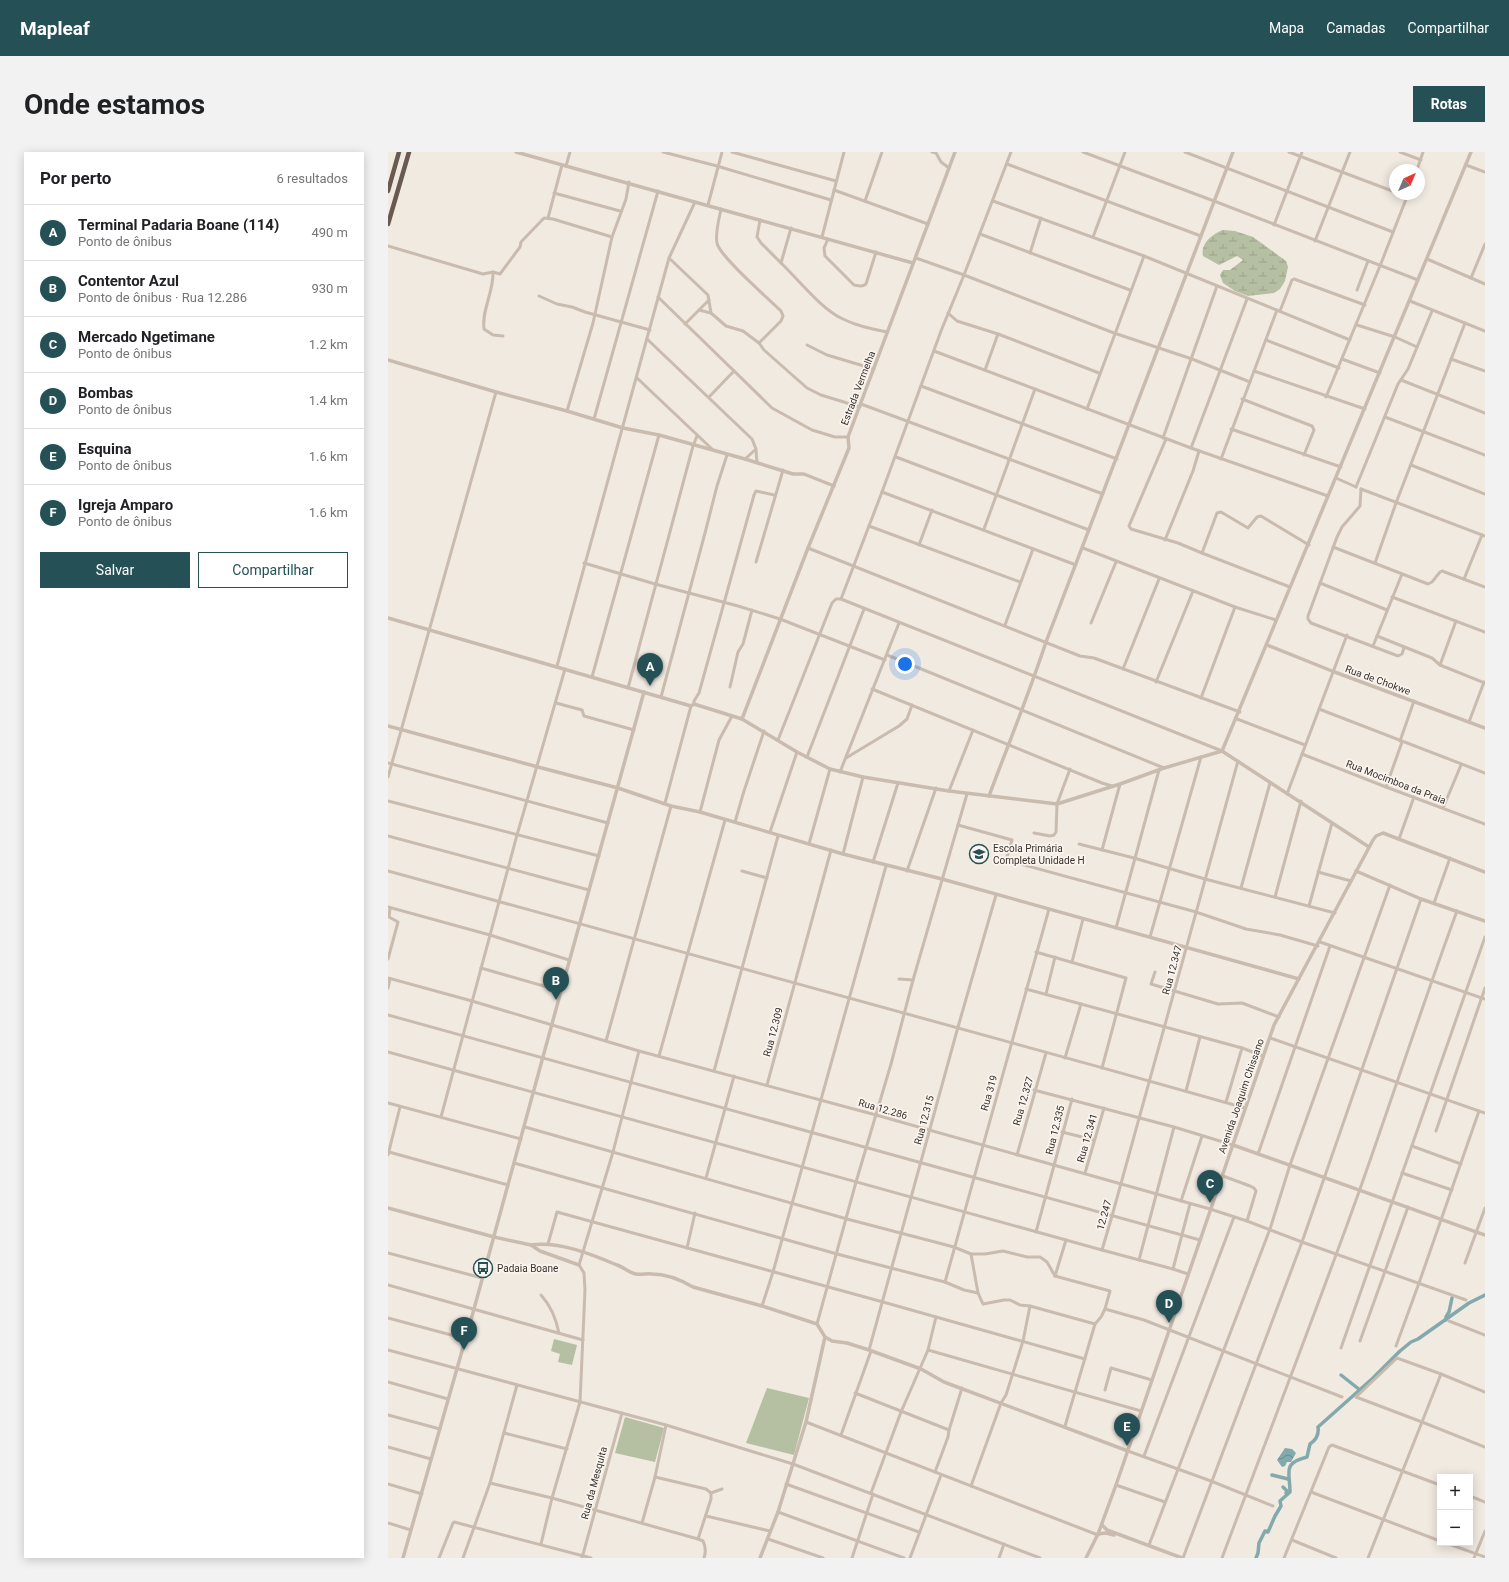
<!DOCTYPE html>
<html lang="pt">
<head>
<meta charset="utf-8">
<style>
  body { margin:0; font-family:Roboto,sans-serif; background:#f2f2f2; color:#202124 }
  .controls { position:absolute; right:12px; bottom:12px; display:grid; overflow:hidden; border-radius:0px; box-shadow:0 2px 10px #0003 }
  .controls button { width:36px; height:36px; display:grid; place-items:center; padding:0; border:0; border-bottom:1px solid #e0e0e0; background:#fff; color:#202124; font:20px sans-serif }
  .compass { position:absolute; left:1001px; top:12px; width:36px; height:36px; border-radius:50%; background:#fff; box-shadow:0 2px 10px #0003; rotate:44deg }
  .you { position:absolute; left:517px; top:512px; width:14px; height:14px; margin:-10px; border:3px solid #fff; border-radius:50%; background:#1a73e8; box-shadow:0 0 0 6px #1a73e833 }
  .badge { display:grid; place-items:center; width:26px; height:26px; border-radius:50%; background:#255156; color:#fff; font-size:13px; font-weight:700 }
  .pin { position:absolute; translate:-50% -33px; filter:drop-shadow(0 1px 2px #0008) }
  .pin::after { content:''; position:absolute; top:21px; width:14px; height:12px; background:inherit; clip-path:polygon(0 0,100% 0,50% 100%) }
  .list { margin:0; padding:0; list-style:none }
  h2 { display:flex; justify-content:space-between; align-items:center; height:52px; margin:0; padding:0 16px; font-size:17px }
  h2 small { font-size:13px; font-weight:400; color:#757577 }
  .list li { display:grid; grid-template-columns:26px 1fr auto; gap:12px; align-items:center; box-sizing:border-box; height:56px; padding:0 16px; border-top:1px solid #e0e0e0 }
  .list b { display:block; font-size:15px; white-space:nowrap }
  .list p { margin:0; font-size:13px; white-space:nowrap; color:#757577 }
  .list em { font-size:13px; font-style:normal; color:#757577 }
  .actions { display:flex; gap:8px; padding:12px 16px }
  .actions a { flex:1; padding:9px 0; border:1px solid #255156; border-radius:0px; text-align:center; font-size:14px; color:#255156 }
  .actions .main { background:#255156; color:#fff }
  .map { position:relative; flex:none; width:1097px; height:1406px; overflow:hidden; border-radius:0px }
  header { display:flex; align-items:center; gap:24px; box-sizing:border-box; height:56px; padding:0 20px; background:#255156; color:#fff }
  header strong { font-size:19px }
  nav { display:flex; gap:22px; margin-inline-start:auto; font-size:14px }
  .intro { display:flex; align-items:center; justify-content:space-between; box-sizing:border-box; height:96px; padding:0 24px }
  h1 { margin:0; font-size:28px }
  .button { padding:10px 18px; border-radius:0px; background:#255156; color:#fff; font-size:14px; font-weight:700 }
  main { display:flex; gap:24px; padding:0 24px }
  aside { flex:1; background:#fff; border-radius:0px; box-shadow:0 2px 10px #0003 }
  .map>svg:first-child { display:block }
</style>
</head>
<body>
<header>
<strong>Mapleaf</strong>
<nav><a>Mapa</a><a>Camadas</a><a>Compartilhar</a></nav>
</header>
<div class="intro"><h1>Onde estamos</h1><a class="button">Rotas</a></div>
<main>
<aside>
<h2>Por perto<small>6 resultados</small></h2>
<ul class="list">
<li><span class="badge">A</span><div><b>Terminal Padaria Boane (114)</b><p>Ponto de ônibus</p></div><em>490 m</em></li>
<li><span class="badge">B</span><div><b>Contentor Azul</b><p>Ponto de ônibus · Rua 12.286</p></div><em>930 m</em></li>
<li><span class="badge">C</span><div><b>Mercado Ngetimane</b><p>Ponto de ônibus</p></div><em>1.2 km</em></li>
<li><span class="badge">D</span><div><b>Bombas</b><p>Ponto de ônibus</p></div><em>1.4 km</em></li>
<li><span class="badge">E</span><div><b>Esquina</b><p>Ponto de ônibus</p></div><em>1.6 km</em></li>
<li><span class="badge">F</span><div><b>Igreja Amparo</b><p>Ponto de ônibus</p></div><em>1.6 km</em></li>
</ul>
<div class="actions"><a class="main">Salvar</a><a>Compartilhar</a></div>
</aside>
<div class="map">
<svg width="1097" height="1406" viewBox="0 0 1097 1406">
  <defs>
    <pattern id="wetland-marsh" width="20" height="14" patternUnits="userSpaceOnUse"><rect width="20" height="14" fill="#b5bfa2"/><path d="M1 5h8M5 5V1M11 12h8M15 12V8" fill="none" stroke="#9ca48c"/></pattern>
    <pattern id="water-waves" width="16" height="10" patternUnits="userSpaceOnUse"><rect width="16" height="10" fill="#83a9ac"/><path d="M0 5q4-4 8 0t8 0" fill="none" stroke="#6c8a8c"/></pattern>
  </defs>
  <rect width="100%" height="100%" fill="#f1eae1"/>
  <!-- wetland -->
  <path fill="url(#wetland-marsh)" d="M835 78 847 79 865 85 898 109 900 115 897 129 892 137 886 141 860 144 847 139 835 131 832 123 835 118H842L855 108 849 104 831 113 815 104C812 92 824 82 835 78Z"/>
  <!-- park -->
  <g fill="#b5bfa2">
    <polygon points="166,1187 189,1193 184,1213 170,1210 172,1202 163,1199"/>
    <polygon points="379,1236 421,1246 406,1303 358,1291"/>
    <polygon points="237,1265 276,1276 267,1310 227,1301"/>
  </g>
  <!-- water -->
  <polygon fill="url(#water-waves)" points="897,1296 904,1297 908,1301 903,1310 899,1310 897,1314 894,1315 889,1308"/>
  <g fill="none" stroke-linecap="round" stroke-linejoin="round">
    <!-- canal -->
    <g stroke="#83a9ac" stroke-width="3.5">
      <polyline points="1058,1168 1058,1165 1061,1160 1064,1146"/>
      <polyline points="953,1223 972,1238"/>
      <polyline points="884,1323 900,1327"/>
      <polyline points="895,1335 899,1339 898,1341"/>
      <path d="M868 1406 870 1401 871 1391 877 1379 880 1380 887 1364 893 1354 892 1349 902 1340C902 1320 894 1311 919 1305L922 1292C928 1288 931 1282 930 1275L985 1226 1012 1199 1023 1190 1030 1187 1081 1151 1097 1143"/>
    </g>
    <!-- minor -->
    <g stroke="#c9bbae" stroke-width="3">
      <polyline points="275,0 329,14 443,48"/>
      <polyline points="344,0 448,29"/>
      <polyline points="544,0 548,1 553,10 561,16"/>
      <polyline points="695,0 826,49 1030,128"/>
      <polyline points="797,0 1005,80"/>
      <polyline points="901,0 1007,40"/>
      <polyline points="1012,0 1033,8"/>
      <polyline points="619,12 813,84"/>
      <polyline points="1078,13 1097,20"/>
      <polyline points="178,14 182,0"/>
      <polyline points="1029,18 1035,0"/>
      <polyline points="446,38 540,72"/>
      <polyline points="166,41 232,59"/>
      <polyline points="1012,42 1019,45"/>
      <polyline points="477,49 494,0"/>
      <polyline points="605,49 756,104 962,188"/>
      <polyline points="320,53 334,0"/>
      <path d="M333 57C331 67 327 81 329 91 331 104 381 147 393 159L395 164 393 169 371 191"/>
      <polyline points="160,66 174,13"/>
      <polyline points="372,68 369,85 373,91 393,111"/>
      <polyline points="886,73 914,0"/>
      <path d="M403 76 393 111C411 128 433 157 455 167 469 174 484 177 499 180"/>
      <polyline points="592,82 742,138"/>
      <polyline points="434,85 456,0"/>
      <polyline points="705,85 737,0"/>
      <path d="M440 87 436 96 437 104 466 133C471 134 474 135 478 132L488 100"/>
      <polyline points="927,89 962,0"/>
      <polyline points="0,94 95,122 105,120 112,122 132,95 133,90 156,66 165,67 224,85"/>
      <polyline points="642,101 653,66"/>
      <polyline points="281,106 320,143 323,161 338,174 355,179 371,191 376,198 419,236 433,243 472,255"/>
      <polyline points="528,106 576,123 726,181 804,207 862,230"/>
      <polyline points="1039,107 1097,132"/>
      <path d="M105 120C106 139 93 160 96 177L105 183 115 184"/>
      <polyline points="1083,126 1097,92"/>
      <polyline points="969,138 980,109"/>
      <polyline points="151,144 169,152 184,155 197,160 262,178"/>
      <polyline points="270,145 384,256 424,278 447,285 460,285"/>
      <polyline points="1022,149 1097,179"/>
      <polyline points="311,158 323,161"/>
      <polyline points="892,159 904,128 906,127 977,153"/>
      <polyline points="560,161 569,169 610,182 711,221"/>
      <polyline points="297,172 321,148"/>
      <polyline points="969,173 1007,185 1029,195"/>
      <polyline points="259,187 364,287 368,297 369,311"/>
      <polyline points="878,188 951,216"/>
      <polyline points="419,193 439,203 486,217"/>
      <polyline points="546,199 803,296 940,344"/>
      <polyline points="954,207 992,221"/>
      <polyline points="1063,207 1097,219"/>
      <polyline points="597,218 610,182"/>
      <polyline points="866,219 977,257"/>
      <polyline points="249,226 324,297"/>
      <polyline points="1013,228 1097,261"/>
      <polyline points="533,234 729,307"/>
      <polyline points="321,245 346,219"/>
      <polyline points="938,245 992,114 1020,42"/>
      <polyline points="854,247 924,274 926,278 916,303"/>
      <polyline points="473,252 715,342"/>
      <polyline points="699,257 756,104"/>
      <polyline points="179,259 205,171 224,85 238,47 241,30"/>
      <polyline points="997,265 1097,303"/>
      <polyline points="206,267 270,39"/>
      <polyline points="843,277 953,315"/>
      <polyline points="775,286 829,134"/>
      <polyline points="778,287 741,374 743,377 790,391 814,401"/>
      <polyline points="803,296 859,147"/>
      <polyline points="508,305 701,378"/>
      <polyline points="357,307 367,298"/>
      <polyline points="833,307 889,158"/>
      <polyline points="1023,313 1097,342"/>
      <polyline points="948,326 968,335"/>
      <polyline points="968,335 1010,232 1020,217 1044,159"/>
      <polyline points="973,337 972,354 954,375 949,385 920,464 920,467 923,471 1010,504 1014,502 1016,496"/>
      <polyline points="973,337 1097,384"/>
      <polyline points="494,340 688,413"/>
      <polyline points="481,374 632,430"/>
      <polyline points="596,377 647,237"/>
      <polyline points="777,388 805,319 811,299"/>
      <polyline points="531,393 544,358"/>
      <polyline points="945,395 1040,432 1044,430 1052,420 1054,419 1097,435"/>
      <polyline points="420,396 692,504 706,506 852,560"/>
      <polyline points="695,396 847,455 888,468"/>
      <polyline points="368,410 395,318"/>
      <polyline points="196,411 267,432 350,454 392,467 497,508"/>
      <polyline points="987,411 1008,351 1077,171"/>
      <polyline points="1076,427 1094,383"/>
      <polyline points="932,431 999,458"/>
      <polyline points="902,435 814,401 829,361 833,360 860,376 869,365 873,364 921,393"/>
      <polyline points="1004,445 1097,480"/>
      <polyline points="453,447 494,340 553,179 576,123 623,0"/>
      <polyline points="703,471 728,410"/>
      <polyline points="617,473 645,397"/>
      <polyline points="989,484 1044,506 1052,513 1097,531"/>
      <polyline points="985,494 1014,422"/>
      <polyline points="499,503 776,616"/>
      <polyline points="1052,513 1068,469"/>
      <polyline points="169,514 281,106 307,50"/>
      <polyline points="735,517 771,427"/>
      <polyline points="204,525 271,283"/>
      <polyline points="768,530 805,439"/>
      <polyline points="342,535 350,500 355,492 364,458"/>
      <polyline points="240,536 305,294 309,284"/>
      <polyline points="484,537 714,631 724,634"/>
      <polyline points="273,545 317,381 329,334 339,303"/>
      <polyline points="813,546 847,455"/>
      <polyline points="168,551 194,558 196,564 246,578"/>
      <polyline points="306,552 306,549 311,541 366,343 368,339 386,343"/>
      <polyline points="931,557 1097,621"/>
      <polyline points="849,567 917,593"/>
      <polyline points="1081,570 1096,530"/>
      <polyline points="390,588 444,451 448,447 453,447 834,599"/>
      <polyline points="1012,589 1026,549"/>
      <polyline points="914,602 998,635 1097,672"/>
      <polyline points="419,605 476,457"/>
      <polyline points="458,606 511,574 519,567 524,553"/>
      <polyline points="0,611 220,671"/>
      <polyline points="452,620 511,471"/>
      <polyline points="0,625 108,240"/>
      <polyline points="998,635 1014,590"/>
      <polyline points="561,639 585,578"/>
      <polyline points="899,642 959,483"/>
      <polyline points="0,649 211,704"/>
      <polyline points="277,651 303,554"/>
      <polyline points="1055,656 1073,613"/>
      <polyline points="312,660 331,588 344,564"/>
      <polyline points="347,670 356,639 376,579"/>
      <polyline points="570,673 624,688 618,708 808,760 858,777 892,783 930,794"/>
      <polyline points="382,680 409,600"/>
      <polyline points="646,681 662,684 666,683 668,680 669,652 682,617"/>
      <polyline points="0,684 201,738"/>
      <polyline points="1011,687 1026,645"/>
      <polyline points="421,692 442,617"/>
      <polyline points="691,692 746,706 817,727 947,761"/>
      <polyline points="714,698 732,632"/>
      <polyline points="455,702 475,625"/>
      <polyline points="485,710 510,631"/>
      <path d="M0 719C286 798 572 875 857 956"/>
      <polyline points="354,719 379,726"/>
      <polyline points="519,719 548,636"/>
      <polyline points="930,720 963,729"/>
      <polyline points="853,736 882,631"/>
      <polyline points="887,745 913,649"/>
      <polyline points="1046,751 1062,706"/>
      <polyline points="921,754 944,671"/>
      <polyline points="0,755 102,783 181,808"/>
      <polyline points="728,776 771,618"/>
      <polyline points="762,785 813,605"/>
      <polyline points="932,790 1097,847"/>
      <polyline points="648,800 738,826 714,916"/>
      <polyline points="0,807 10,770 1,765 2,756"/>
      <polyline points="684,810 695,767"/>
      <polyline points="93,816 173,839"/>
      <polyline points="767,820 763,832 830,852 854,851 891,865"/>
      <polyline points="0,826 84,849 251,899 488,963 822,1057 859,1069 914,1090 1078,1148"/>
      <polyline points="511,827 525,828"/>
      <polyline points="0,836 2,827"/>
      <polyline points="638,837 854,896 875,904"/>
      <polyline points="658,842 667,805"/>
      <polyline points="0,863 812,1088"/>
      <polyline points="882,886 1097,961"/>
      <polyline points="218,889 283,654"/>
      <polyline points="0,900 714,1098 785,1117 800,1122"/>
      <polyline points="271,904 337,668"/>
      <polyline points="677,906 693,852"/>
      <polyline points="326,919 390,684"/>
      <polyline points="379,933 443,698"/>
      <polyline points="646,938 786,975 845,993"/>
      <polyline points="798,939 812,885"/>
      <polyline points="838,950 854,896"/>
      <polyline points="0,951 133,987"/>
      <polyline points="53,965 129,683 177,517"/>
      <polyline points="137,975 459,1067 566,1095 583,1102 597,1102 615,1099 639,1105 652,1105 659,1110 667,1124 722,1139 717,1157"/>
      <polyline points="1048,979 1097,836"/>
      <polyline points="674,980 706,988"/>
      <polyline points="1024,994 1073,1012"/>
      <polyline points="1,1000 120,1033"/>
      <polyline points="870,1002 942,794"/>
      <polyline points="0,1003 12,955"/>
      <polyline points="629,1003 658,901"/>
      <polyline points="126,1011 449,1102 557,1130 576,1138 590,1141 595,1152 616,1148 622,1148 632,1153 642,1154 707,1172"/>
      <polyline points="697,1021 716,956"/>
      <polyline points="1014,1021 1064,1038"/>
      <polyline points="835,1024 862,1034 866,1036 868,1039 859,1069"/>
      <polyline points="318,1026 346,924"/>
      <polyline points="793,1049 814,984"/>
      <polyline points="648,1080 684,947"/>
      <polyline points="160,1092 169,1060 495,1150 697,1207"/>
      <polyline points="299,1096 307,1061"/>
      <polyline points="714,1098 724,1064 850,609"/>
      <polyline points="0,1101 94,1126"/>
      <polyline points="583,1102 590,1141"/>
      <polyline points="751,1108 786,975"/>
      <polyline points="1077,1111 1097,1056"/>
      <polyline points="785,1117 802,1052"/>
      <polyline points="667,1124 678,1088"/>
      <polyline points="557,1130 661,757"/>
      <polyline points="0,1133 195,1188"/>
      <path d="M153 1143C163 1154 168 1166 171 1181"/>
      <polyline points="374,1154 385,1120 498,714"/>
      <polyline points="0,1166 78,1187"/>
      <polyline points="1061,1169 1097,1183"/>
      <polyline points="429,1172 468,1030 503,912 525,828 579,642"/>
      <polyline points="972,1189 1020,1055"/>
      <polyline points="1008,1194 1031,1131 1091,959"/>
      <polyline points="953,1196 1097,785"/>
      <polyline points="0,1198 278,1273 405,1312 652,1406"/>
      <polyline points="481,1198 570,875 608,743"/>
      <polyline points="540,1198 753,1259"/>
      <polyline points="0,1230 60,1247"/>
      <polyline points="717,1238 723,1216 764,1228"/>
      <polyline points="1097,1240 1053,1222 1034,1270 1097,1295"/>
      <polyline points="467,1241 561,1278"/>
      <polyline points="0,1263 52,1277"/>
      <polyline points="418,1270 710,1383"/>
      <polyline points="677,1274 707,1172 713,1165 717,1157 756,1168 954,1245"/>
      <polyline points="116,1281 179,1297"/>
      <polyline points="453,1283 483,1199"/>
      <polyline points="0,1295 43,1307"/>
      <polyline points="740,1299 823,1329 885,1354"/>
      <polyline points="756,1304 846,1065"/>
      <polyline points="547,1320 560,1285 561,1278 574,1236"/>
      <polyline points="267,1325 318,1337 323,1341 323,1347 310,1387"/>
      <path d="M102 1331 164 1346 310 1387 315 1389C318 1395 318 1400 316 1406"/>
      <polyline points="0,1332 34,1342"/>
      <polyline points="398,1332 531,1380"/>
      <polyline points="728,1333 777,1350"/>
      <polyline points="583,1334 613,1251 618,1243 635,1189 642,1154"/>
      <polyline points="923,1340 1052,1389"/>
      <polyline points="323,1341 334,1337"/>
      <polyline points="483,1341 513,1260 540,1198 548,1165"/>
      <polyline points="1082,1344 1097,1350"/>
      <polyline points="390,1360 516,1406"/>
      <polyline points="318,1364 382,1379"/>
      <polyline points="0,1371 23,1378"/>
      <polyline points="254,1371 267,1325 278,1273"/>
      <polyline points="380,1387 435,1406"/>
      <polyline points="904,1388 948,1406"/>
      <polyline points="1058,1391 1097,1405"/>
      <polyline points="153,1392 164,1346 192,1250 197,1138 196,1121 191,1113 225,1000 251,899"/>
      <polyline points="761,1393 882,1077 902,1013 1002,733"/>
      <polyline points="51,1406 65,1371 66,1370 203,1406"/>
      <polyline points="75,1406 102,1331 129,1233"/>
      <polyline points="194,1406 234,1261"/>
      <polyline points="464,1406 485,1342"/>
      <polyline points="522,1406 553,1323"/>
      <polyline points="611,1406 616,1392"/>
      <polyline points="795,1406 914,1090 1033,747"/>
      <path d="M834 1406C880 1283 928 1160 972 1037 1005 944 1035 851 1069 759"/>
      <polyline points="896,1406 941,1295 944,1293 1052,1333"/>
      <polyline points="980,1406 1034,1270 968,1245 1009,1206 1053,1222"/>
      <polyline points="1086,1406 1097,1379"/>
    </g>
    <!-- tertiary -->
    <g stroke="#c9bbae" stroke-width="3.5">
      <polyline points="128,0 525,111"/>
      <polyline points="0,208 108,240 179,259 235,276 271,283 357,307 405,322 416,322 446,334"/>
      <polyline points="0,466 303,554 306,552 354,567 409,600 442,617 475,625 561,639 669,652 732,632 776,616 834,599 981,695"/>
      <polyline points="879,493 944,519 1097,576"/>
      <polyline points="354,567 420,396 461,296 460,285 567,0"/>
      <polyline points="0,574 150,615 230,636 283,654 312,660 455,702 554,727 911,827"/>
      <polyline points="834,599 1083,0"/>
      <path d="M601 644C620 593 641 542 658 490L845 0"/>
      <polyline points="968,719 1033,747 1097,769"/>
      <polyline points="845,993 1097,1083"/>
      <polyline points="0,1056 106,1085 143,1093 152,1099 191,1113"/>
      <path d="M143 1093C171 1089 203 1102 229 1113 235 1115 242 1121 248 1122 254 1123 259 1121 264 1122 277 1122 293 1128 305 1135L374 1154 429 1172 437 1185 444 1189 459 1191 481 1198 533 1217 556 1230 740 1299"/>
      <polyline points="714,1373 719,1378 794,1406"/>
      <polyline points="710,1382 718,1381 726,1383"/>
      <polyline points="15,1406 86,1157 173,839 256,540"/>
      <polyline points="372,1406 390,1360 418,1270 437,1185"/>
      <polyline points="698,1406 710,1382 728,1333 886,873 985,688 988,684 995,681 1097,720"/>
    </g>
    <!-- trunk -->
    <g stroke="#685a51" stroke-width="4.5">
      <polyline points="0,39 11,0"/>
      <polyline points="0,72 21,0"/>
    </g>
  </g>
  <!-- icons -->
  <defs>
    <g id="school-ring" transform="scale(1)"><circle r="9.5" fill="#f9f4ee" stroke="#255156" stroke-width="1.5"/><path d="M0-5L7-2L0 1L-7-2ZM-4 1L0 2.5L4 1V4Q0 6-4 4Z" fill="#255156"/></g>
    <g id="bus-ring" transform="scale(1)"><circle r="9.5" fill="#f9f4ee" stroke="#255156" stroke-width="1.5"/><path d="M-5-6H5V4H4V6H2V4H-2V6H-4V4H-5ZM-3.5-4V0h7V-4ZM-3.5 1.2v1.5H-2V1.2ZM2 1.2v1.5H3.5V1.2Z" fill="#255156"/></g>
  </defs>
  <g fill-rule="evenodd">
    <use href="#school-ring" x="591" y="702"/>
    <use href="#bus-ring" x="95" y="1116"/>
  </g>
  <g text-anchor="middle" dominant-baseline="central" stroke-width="3.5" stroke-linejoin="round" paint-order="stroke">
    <!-- street labels -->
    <g font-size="10" fill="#38302c" stroke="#f9f4ee">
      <text transform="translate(470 236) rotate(-69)">Estrada Vermelha</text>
      <text transform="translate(990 528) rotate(20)">Rua de Chokwe</text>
      <text transform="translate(1008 630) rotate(21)">Rua Mocimboa da Praia</text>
      <text transform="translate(784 818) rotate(-75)">Rua 12.347</text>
      <text transform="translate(385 880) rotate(-75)">Rua 12.309</text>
      <text transform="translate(601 941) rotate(-74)">Rua 319</text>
      <text transform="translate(853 944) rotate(-71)">Avenida Joaquim Chissano</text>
      <text transform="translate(635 949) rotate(-74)">Rua 12.327</text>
      <text transform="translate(495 957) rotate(16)">Rua 12.286</text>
      <text transform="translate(536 968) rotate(-75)">Rua 12.315</text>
      <text transform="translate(667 978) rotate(-76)">Rua 12.335</text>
      <text transform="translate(699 986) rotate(-74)">Rua 12.341</text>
      <text transform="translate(716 1063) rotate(-74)">12.247</text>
      <text transform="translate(206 1331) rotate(-75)">Rua da Mesquita</text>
    </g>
    <!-- poi labels -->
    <g font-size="10" fill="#38302c" stroke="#f9f4ee" text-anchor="start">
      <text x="605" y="696">Escola Primária<tspan x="605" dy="12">Completa Unidade H</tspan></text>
      <text x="109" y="1116">Padaia Boane</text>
    </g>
  </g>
</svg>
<div class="controls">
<button>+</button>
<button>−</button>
</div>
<svg class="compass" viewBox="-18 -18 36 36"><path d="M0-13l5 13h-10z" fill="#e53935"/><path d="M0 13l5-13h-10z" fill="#757577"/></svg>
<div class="you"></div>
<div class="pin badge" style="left:262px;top:534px">A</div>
<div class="pin badge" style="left:168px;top:848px">B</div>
<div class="pin badge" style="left:822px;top:1051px">C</div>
<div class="pin badge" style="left:781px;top:1171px">D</div>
<div class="pin badge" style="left:739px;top:1294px">E</div>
<div class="pin badge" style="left:76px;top:1198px">F</div>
</div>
</main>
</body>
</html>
